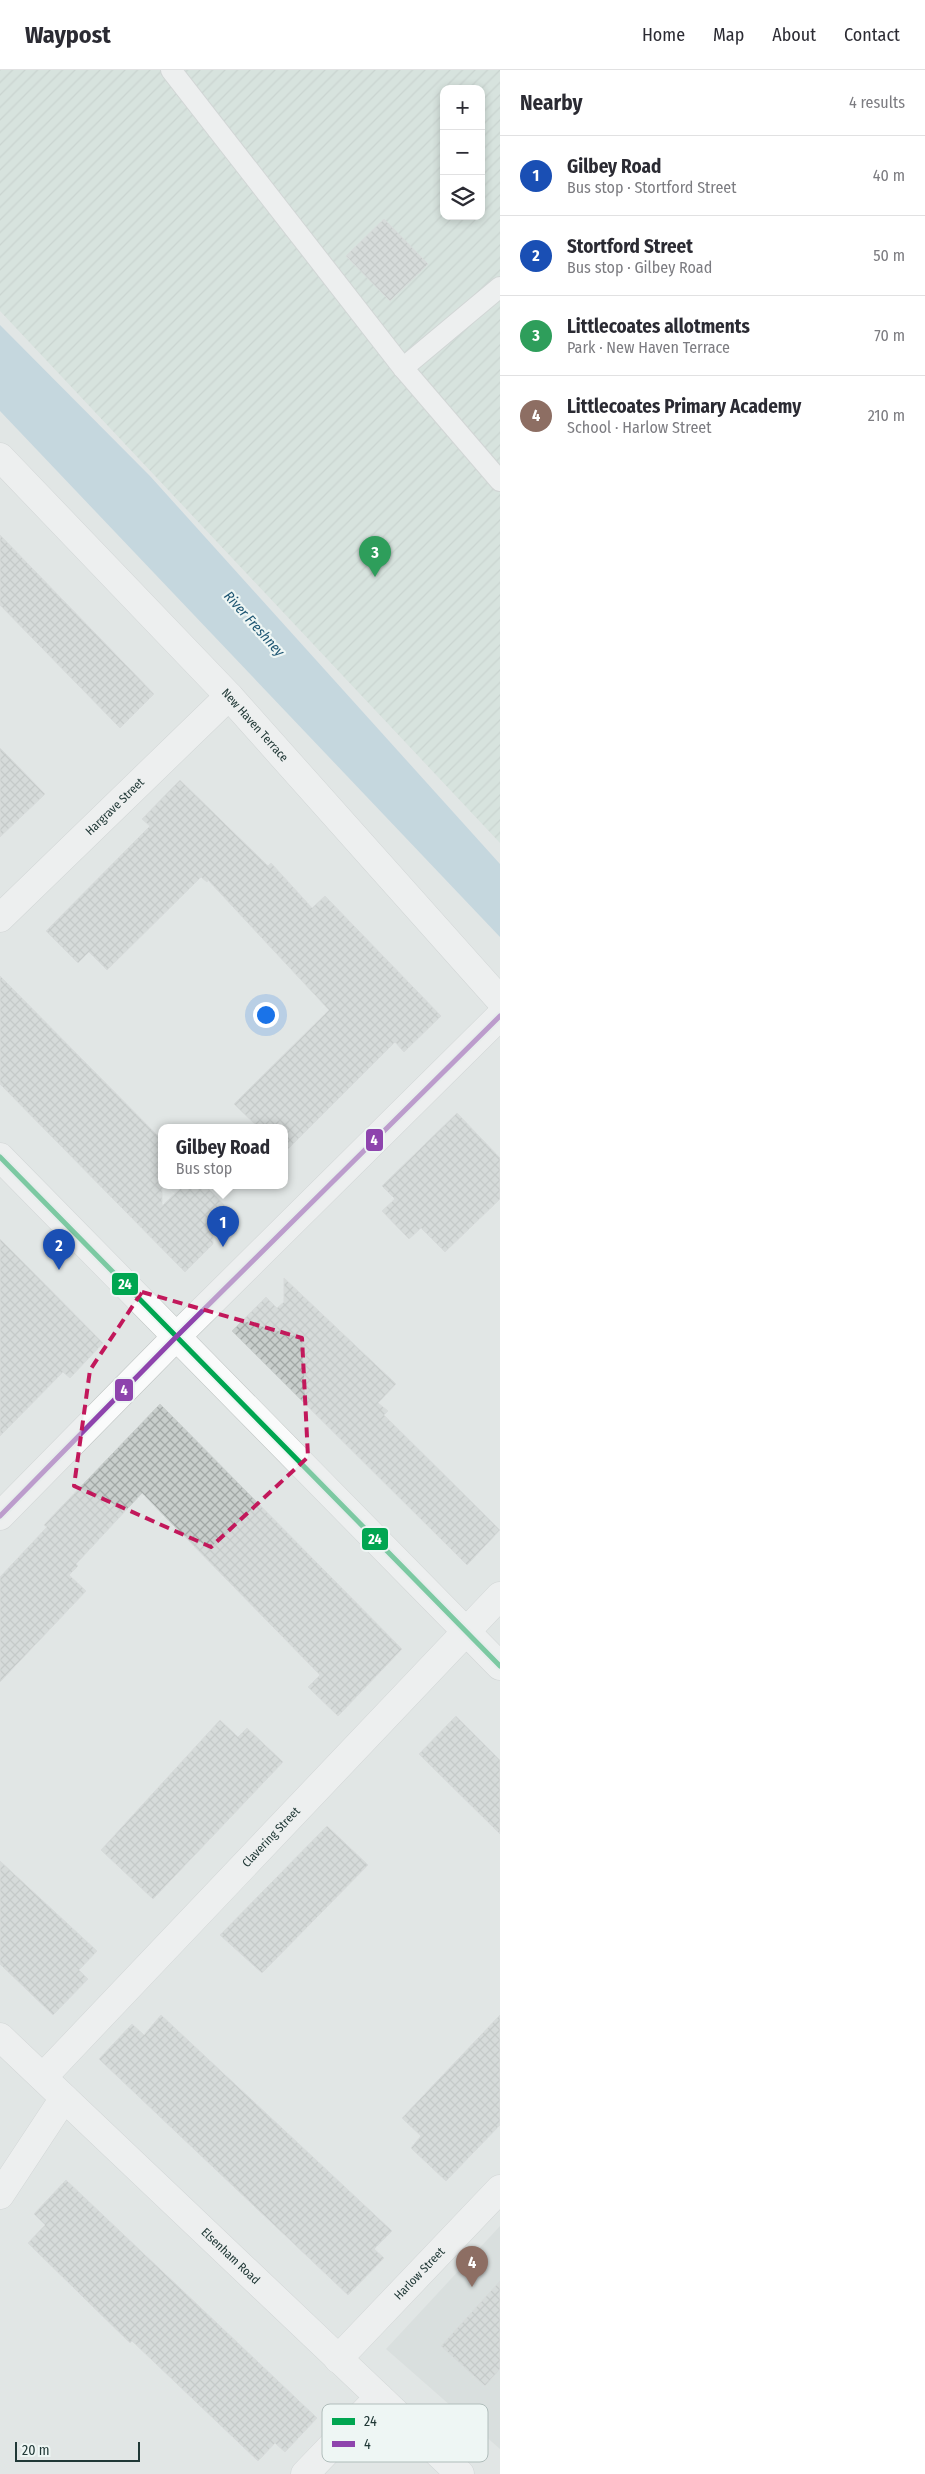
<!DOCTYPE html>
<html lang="en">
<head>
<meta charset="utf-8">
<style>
  body { margin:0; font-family:"Fira Sans Condensed",sans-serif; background:#f2f2f3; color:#2b2b33 }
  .controls { position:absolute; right:15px; top:15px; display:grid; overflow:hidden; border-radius:10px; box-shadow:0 2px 8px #0003 }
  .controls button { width:45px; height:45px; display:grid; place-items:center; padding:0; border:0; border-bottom:1px solid #e1e1e2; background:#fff; color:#2b2b33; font:25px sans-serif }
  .scale { position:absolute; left:15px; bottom:12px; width:125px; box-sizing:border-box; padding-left:5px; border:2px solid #203836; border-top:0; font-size:14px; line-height:18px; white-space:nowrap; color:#203836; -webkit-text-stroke:4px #eef6f4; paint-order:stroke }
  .you { position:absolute; left:265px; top:944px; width:18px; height:18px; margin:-12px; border:4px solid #fff; border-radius:50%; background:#1a73e8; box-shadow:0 0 0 8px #1a73e833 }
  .badge { display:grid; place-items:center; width:32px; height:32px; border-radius:50%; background:#7c3aed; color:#fff; font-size:16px; font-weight:700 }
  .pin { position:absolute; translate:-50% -41px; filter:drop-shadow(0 1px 2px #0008) }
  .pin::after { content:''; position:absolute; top:26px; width:18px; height:15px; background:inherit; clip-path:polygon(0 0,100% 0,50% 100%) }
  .popup { position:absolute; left:158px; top:1054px; width:130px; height:65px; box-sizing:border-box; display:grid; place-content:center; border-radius:10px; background:#fff; filter:drop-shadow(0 1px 4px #0005); font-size:16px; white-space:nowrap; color:#7c7c81 }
  .popup b { font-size:19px; color:#2b2b33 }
  .popup::after { content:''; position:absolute; left:50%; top:100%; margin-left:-10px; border:10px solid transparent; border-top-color:#fff }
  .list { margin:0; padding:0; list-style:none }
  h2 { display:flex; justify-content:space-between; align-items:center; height:65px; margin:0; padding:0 20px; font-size:21px }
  h2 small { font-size:16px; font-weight:400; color:#7c7c81 }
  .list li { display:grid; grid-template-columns:32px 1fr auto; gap:15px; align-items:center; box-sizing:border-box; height:80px; padding:0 20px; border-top:1px solid #e1e1e2 }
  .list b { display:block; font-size:19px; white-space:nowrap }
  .list p { margin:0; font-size:16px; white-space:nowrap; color:#7c7c81 }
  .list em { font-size:16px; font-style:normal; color:#7c7c81 }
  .icon { flex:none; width:28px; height:28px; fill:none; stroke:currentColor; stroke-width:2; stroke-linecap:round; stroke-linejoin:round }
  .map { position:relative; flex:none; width:500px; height:2404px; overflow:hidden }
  header { display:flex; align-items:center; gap:30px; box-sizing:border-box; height:70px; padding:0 25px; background:#fff; border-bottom:1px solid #e1e1e2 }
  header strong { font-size:24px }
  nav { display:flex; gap:28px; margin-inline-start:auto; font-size:18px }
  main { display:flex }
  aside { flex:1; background:#fff }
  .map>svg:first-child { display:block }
</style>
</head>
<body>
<header>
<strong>Waypost</strong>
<nav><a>Home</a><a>Map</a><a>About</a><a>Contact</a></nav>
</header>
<main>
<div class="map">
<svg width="500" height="2404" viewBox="0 0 500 2404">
  <defs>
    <pattern id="garden-furrows" width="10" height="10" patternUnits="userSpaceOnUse" patternTransform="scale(1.25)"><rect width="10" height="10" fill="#cadfd4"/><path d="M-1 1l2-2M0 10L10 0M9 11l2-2" fill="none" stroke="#adc0b7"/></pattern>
    <pattern id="building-cross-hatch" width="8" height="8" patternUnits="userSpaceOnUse" patternTransform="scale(1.25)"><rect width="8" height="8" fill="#c8cecc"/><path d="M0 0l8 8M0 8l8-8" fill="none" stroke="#a2a8a6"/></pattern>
  </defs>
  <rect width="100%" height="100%" fill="#e1e6e5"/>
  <!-- built -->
  <polygon fill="#cfd8d5" points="500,2156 500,2379 386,2279"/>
  <!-- garden -->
  <path fill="url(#garden-furrows)" fill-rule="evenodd" d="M0 0H500V773L0 241ZM444 19H481V146H444Z"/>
  <!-- water -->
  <polygon fill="#a2c5d5" points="0,255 150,406 500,794 500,867 0,341"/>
  <!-- building -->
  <g fill="url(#building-cross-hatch)" stroke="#cacfce">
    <polygon points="384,149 428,194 390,231 346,186"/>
    <polygon points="0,465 154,624 120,658 0,535"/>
    <polygon points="0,678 45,724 0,767"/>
    <polygon points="180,710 268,796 271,793 312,838 325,826 441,946 404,982 395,972 284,1083 284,1058 259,1058 234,1034 329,940 208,810 207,812 201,807 107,900 89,882 78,893 46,861 150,756 142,749"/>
    <polygon points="0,906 162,1070 162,1136 183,1116 206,1116 227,1138 208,1157 213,1161 213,1174 185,1202 0,1014"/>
    <polygon points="457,1043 500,1088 500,1129 445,1182 421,1158 409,1169 382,1141 395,1129 382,1116"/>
    <polygon points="0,1169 103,1273 70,1308 63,1302 0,1366"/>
    <polygon points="284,1208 396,1314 378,1333 388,1341 384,1345 500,1460 467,1495 232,1261 266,1227 277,1238 284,1232"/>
    <polygon points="160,1334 402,1579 338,1646 308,1617 320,1605 142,1423 76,1494 78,1496 69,1505 86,1521 0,1612 0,1507 47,1457 44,1455"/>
    <polygon points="456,1646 500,1690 500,1764 419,1684"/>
    <polygon points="220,1650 238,1667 247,1658 283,1692 153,1829 101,1780"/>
    <polygon points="327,1756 368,1795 262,1903 220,1865"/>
    <polygon points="0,1791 97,1881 79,1900 88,1909 53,1945 0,1894"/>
    <polygon points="161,1945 392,2161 374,2179 384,2188 348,2225 99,1989 132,1954 144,1965"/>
    <polygon points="500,1945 500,2055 446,2111 411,2078 421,2066 402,2048"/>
    <polygon points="66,2110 317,2348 285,2382 275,2373 258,2391 132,2271 130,2273 28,2173 45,2155 34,2144"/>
    <polygon points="500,2211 500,2299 485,2316 441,2276"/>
  </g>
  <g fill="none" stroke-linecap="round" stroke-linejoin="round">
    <!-- lane casing -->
    <g stroke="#bec3c2" stroke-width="22">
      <g id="lane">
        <polyline points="171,0 403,298 500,411"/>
        <polyline points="403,298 500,217"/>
      </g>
    </g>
    <!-- street casing -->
    <g stroke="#bec3c2" stroke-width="29">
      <g id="street">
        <path id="s1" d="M0 387 229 626 500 930"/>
        <path id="s2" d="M0 848 229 626"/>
        <polyline points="0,1087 500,1596"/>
        <polyline points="0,1446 176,1267 500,946"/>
        <path id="s3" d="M0 1967 460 2404"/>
        <path id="s4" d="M43 2007 500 1526"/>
        <polyline points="0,2125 64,2028"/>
        <path id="s5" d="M338 2289 500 2119"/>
        <polyline points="305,2404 379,2327"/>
      </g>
    </g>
    <!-- lane -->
    <use href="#lane" stroke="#fafbfb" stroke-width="20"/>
    <!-- street -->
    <use href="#street" stroke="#fafbfb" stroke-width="28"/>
    <!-- bus-1 casing -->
    <g stroke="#eef6f4" stroke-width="9">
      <polyline id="bus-1" points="0,1087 500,1596"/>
    </g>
    <!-- bus-2 casing -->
    <g stroke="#eef6f4" stroke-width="9">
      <polyline id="bus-2" points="0,1446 176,1267 500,946"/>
    </g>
    <!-- bus-1 -->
    <use href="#bus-1" stroke="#00a651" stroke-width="5"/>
    <!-- bus-2 -->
    <use href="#bus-2" stroke="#8e44ad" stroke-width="5"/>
  </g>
  <!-- marked area -->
  <path d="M0 0H500V2404H0ZM142 1222 302 1268 308 1387 211 1477 74 1416 90 1300Z" fill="#e1e6e5" fill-opacity=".55" fill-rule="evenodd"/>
  <path fill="none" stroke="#c2185b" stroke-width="4" stroke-dasharray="10 6" stroke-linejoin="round" d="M142 1222 302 1268 308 1387 211 1477 74 1416 90 1300Z"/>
  <g text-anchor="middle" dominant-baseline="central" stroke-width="4.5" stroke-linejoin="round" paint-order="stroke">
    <!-- street labels -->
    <g font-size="12" fill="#203836" stroke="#eef6f4">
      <text stroke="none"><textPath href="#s1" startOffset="370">New Haven Terrace</textPath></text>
      <text stroke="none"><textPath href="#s2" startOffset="160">Hargrave Street</textPath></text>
      <text stroke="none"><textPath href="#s4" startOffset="331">Clavering Street</textPath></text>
      <text stroke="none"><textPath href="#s3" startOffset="318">Elsenham Road</textPath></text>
      <text stroke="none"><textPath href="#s5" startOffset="118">Harlow Street</textPath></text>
    </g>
    <!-- water labels -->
    <g font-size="14" font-style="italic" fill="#1d5572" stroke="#eef6f4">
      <text transform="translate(254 554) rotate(48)">River Freshney</text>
    </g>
  </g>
  <!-- legend -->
  <rect x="322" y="2334" width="166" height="58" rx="8" fill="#eef6f4" stroke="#b0bdbb" stroke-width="1"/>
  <rect x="332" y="2348" width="23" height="7" fill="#00a651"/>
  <rect x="332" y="2371" width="23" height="6" fill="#8e44ad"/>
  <g font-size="14" fill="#203836">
    <text x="364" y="2356">24</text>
    <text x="364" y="2379">4</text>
  </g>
  <g stroke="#eef6f4" stroke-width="2">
    <rect x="365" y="1058" width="19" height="24" rx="5" fill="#8e44ad"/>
    <rect x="111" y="1202" width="28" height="24" rx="5" fill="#00a651"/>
    <rect x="114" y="1308" width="20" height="24" rx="5" fill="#8e44ad"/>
    <rect x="361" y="1457" width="28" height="24" rx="5" fill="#00a651"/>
  </g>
  <g font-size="14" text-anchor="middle" font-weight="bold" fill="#fff">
    <text x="374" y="1075">4</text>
    <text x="125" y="1219">24</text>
    <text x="124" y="1325">4</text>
    <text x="375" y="1474">24</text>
  </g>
</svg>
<div class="controls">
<button>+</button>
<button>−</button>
<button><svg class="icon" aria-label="layers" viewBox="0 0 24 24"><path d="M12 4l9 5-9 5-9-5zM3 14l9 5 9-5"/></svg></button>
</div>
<div class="scale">20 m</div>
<div class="you"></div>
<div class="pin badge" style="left:223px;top:1177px;background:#1a4fb4">1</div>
<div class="popup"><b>Gilbey Road</b>Bus stop</div>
<div class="pin badge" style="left:59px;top:1200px;background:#1a4fb4">2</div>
<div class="pin badge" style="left:375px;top:507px;background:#2e9e5b">3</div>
<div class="pin badge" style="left:472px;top:2217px;background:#8d6e63">4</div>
</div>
<aside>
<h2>Nearby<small>4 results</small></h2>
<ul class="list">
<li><span class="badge" style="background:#1a4fb4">1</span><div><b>Gilbey Road</b><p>Bus stop · Stortford Street</p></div><em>40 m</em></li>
<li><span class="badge" style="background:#1a4fb4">2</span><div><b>Stortford Street</b><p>Bus stop · Gilbey Road</p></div><em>50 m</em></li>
<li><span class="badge" style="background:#2e9e5b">3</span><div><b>Littlecoates allotments</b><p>Park · New Haven Terrace</p></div><em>70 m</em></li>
<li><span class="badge" style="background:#8d6e63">4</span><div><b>Littlecoates Primary Academy</b><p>School · Harlow Street</p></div><em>210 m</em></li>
</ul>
</aside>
</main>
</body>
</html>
